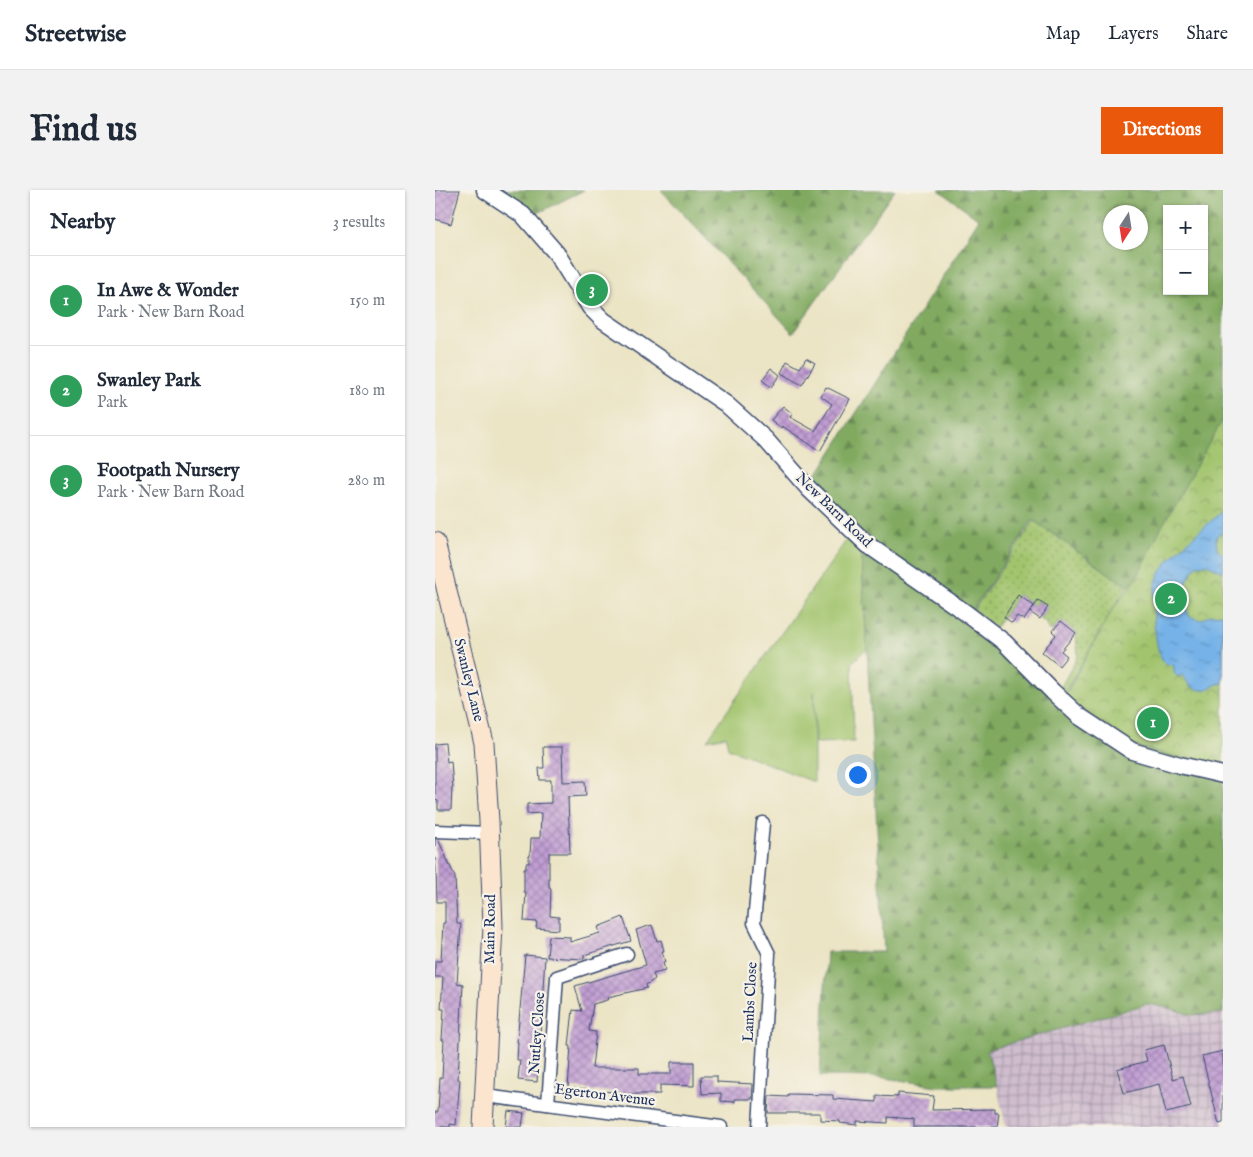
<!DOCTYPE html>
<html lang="en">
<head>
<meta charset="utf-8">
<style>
  body { margin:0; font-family:"IM FELL English",serif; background:#f2f2f3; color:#1f2937 }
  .controls { position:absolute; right:15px; top:15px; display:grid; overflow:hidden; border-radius:0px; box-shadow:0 1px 4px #0004 }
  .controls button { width:45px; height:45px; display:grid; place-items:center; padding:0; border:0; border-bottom:1px solid #e0e1e3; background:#fff; color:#1f2937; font:25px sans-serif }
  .compass { position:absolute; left:668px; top:15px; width:45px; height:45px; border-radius:50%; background:#fff; box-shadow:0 1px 4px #0004; rotate:192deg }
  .you { position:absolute; left:422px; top:584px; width:18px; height:18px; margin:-12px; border:4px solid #fff; border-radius:50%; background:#1a73e8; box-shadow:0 0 0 8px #1a73e833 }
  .badge { display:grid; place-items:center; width:32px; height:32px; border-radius:50%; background:#ea580c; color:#fff; font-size:16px; font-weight:700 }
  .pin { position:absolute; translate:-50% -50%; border:2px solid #fff; box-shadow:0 1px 5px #0006 }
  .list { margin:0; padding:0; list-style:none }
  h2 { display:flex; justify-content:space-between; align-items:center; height:65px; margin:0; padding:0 20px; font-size:21px }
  h2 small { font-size:16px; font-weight:400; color:#747a83 }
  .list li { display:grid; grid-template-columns:32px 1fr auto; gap:15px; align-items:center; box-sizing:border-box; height:90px; padding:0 20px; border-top:1px solid #e0e1e3 }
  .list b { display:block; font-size:19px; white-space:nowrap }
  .list p { margin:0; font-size:16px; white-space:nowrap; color:#747a83 }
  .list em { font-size:16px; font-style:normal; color:#747a83 }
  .map { position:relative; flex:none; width:788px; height:937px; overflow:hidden; border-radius:0px }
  header { display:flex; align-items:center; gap:30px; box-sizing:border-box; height:70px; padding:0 25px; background:#fff; border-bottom:1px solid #e0e1e3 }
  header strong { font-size:24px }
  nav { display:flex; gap:28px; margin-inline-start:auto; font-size:18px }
  .intro { display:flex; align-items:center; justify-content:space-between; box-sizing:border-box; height:120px; padding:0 30px }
  h1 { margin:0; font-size:35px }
  .button { padding:12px 22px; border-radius:0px; background:#ea580c; color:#fff; font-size:18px; font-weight:700 }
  main { display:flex; gap:30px; padding:0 30px }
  aside { flex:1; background:#fff; border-radius:0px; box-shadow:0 1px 4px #0004 }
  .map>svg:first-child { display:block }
</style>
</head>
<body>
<header>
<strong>Streetwise</strong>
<nav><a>Map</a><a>Layers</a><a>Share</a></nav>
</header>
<div class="intro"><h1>Find us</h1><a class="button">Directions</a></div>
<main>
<aside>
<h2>Nearby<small>3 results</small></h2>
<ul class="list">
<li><span class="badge" style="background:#2e9e5b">1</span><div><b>In Awe &amp; Wonder</b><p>Park · New Barn Road</p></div><em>150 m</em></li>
<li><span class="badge" style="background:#2e9e5b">2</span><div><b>Swanley Park</b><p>Park</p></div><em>180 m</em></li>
<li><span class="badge" style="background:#2e9e5b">3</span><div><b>Footpath Nursery</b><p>Park · New Barn Road</p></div><em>280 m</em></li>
</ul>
</aside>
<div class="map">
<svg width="788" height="937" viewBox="0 0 788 937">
  <defs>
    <pattern id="industrial-grid" width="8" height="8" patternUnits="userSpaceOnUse" patternTransform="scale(1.25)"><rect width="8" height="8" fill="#cfbdce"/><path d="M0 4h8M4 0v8" fill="none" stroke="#a79aaa"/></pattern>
    <pattern id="forest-firs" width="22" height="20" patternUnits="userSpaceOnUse" patternTransform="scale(1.25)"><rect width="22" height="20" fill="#81aa60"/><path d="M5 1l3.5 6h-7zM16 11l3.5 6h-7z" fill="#698b52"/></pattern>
    <pattern id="park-crowns" width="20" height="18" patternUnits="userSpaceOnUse" patternTransform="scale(1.25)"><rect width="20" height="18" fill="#a2c46d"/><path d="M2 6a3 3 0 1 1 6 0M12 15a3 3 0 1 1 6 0" fill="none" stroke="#83a05d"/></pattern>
    <pattern id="garden-dots" width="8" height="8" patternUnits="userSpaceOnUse" patternTransform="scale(1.25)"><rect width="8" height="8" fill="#a2c46d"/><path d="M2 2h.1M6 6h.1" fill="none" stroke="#83a05d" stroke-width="1.8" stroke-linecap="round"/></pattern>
    <pattern id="water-ripples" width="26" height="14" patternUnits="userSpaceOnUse" patternTransform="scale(1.25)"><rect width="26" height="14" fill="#76b2e8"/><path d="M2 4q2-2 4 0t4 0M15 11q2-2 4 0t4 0" fill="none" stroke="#6091bf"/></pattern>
    <pattern id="building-cross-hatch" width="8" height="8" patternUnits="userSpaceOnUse" patternTransform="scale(1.25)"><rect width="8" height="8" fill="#c19ed3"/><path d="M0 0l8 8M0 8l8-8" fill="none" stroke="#9c81ae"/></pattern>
  </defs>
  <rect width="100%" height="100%" fill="#f7f3e8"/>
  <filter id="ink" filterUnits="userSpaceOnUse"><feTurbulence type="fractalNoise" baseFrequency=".02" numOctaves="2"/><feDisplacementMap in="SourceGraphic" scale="10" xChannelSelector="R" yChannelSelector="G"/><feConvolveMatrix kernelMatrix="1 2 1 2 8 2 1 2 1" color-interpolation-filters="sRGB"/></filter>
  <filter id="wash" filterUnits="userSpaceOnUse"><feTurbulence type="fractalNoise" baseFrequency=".0096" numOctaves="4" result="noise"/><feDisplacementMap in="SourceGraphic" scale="20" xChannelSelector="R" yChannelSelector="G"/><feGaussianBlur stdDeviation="1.12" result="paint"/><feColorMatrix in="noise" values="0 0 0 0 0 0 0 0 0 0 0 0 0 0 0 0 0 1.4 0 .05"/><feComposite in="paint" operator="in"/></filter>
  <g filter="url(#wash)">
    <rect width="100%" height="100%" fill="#ebe4c5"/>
    <!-- industrial -->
    <polygon fill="url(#industrial-grid)" points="712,815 737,819 756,826 788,823 788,937 571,937 562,896 549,860"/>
    <!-- grass -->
    <polygon fill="#a2c46d" stroke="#5e7a66" points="415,345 426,355 432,458 417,473 419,552 380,553 379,502 379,592 293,558 291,546 272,550"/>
    <!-- forest -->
    <g fill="url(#forest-firs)" stroke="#4e6c5f" fill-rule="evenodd">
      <polygon points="73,0 149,0 99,25 71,1"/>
      <polygon points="226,0 460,0 358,143"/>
      <path d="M504 0H788V229L725 340 700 391 693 397 598 330 536 422 430 348 375 296 544 29ZM732 19H769V101H732ZM676 22H706V52H676Z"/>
      <polygon points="426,355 546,439 615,505 788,590 788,823 756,825 737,819 712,814 552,860 562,896 502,896 443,887 385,886 392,762 449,762"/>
    </g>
    <!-- park -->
    <polygon fill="url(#park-crowns)" stroke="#5e7a66" points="788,229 788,579 697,555 629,507 677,420 700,391 725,340"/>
    <!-- garden -->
    <polygon fill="url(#garden-dots)" stroke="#5e7a66" points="599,331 693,397 677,420 628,506 623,502 643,466 641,443 617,441 612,438 613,435 605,429 612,417 603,411 599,416 583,405 561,437 538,421"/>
    <!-- water -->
    <path fill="url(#water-ripples)" stroke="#4870a3" d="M788 320V341L781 347 782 359 788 365V382L772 374 762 375C749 394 744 405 755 427L766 430 775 425 788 424V493C776 494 771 505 757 497 752 494 751 488 747 485L743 487 739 483V476L730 473C722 463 722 452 720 440 718 427 717 399 723 387 735 363 769 339 788 320Z"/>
    <g id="blocks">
      <!-- building -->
      <g fill="url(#building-cross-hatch)">
        <polygon points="0,0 25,0 16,34 0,29"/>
        <polygon points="371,168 380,173 367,195 346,183 352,171 365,178"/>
        <polygon points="336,178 345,185 336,197 327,190"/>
        <polygon points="391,197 415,209 385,261 347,236 346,238 336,230 348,216 358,224 355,227 380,241 397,214 386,206"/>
        <polygon points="583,405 599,416 589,430 582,426 577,433 569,427"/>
        <polygon points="603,411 613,417 605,429 595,422"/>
        <polygon points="626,431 641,443 626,461 632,466 624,476 607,462 621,445 617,441"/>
        <polygon points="10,553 12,572 16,571 18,598 17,598 16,620 3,620 3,611 0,610 0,554"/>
        <polygon points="108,557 127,557 128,592 150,591 151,606 133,607 135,663 114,663 114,697 116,698 115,726 124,727 124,740 101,738 102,732 89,731 91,702 89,702 89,679 91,679 91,673 94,673 94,666 95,666 96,648 105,648 106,623 92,624 92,614 116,613 116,590 105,590 104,578 109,578"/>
        <polygon points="0,649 3,649 20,687 22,734 26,734 22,793 28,794 23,889 25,890 21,935 15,934 15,937 0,937 0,922 3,922 5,888 7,888 9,850 7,850 9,819 6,819 8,787 0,787 0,771 6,771 8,733 10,733 10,712 2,712"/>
        <polygon points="188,727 196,751 149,765 149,769 112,767 114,746 135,747 135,752 165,743 163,737"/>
        <polygon points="217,735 222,751 226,750 229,761 227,761 230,772 228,772 230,781 218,784 220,789 211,795 212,798 173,807 174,809 169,811 158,814 154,841 161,842 157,878 204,878 204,884 236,884 236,872 259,872 259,896 225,895 225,904 189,904 189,902 155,901 155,899 133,898 136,856 134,856 138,820 147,821 140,796 211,775 201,740"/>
        <polygon points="90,765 110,767 102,892 83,890 85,870 82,870 83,852 82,852"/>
        <polygon points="729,855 738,889 748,886 756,917 731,923 724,894 689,903 682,879 712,871 709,860"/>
        <polygon points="788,861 788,933 784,934 767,866"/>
        <polygon points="266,886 282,886 282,892 318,894 317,909 300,909 300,912 286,911 286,903 267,904"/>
        <polygon points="463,903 499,906 497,920 560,919 560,923 564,923 562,937 479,937 479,929 453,927 453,933 422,931 422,935 405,933 405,931 385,930 385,923 333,923 334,906 353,907 353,904 398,905 398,909 442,912 442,906 463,907"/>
        <polygon points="73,921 89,923 87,937 71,937"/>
      </g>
    </g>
  </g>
  <g filter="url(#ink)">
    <use href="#blocks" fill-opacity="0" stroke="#3a4a6d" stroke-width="1"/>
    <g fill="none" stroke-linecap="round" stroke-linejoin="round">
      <!-- minor casing -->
      <g stroke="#3a4a6d" stroke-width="15">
        <g id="minor">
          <polyline points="0,641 54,643"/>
          <polyline points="50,906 286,937"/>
          <polyline points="113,914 122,787 192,764"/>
          <polyline points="324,937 334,764 319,733 328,633"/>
        </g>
      </g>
      <!-- tertiary casing -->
      <g stroke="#3a4a6d" stroke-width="19">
        <polyline id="tertiary" points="50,0 88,25 122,64 155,117 168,130 291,214 331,250 374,299 433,355 531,423 569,452 618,502 644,526 697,561 745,575 788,585"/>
      </g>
      <!-- secondary casing -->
      <g stroke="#3a4a6d" stroke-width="21">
        <polyline id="secondary" points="0,352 49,553 54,631 58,736 48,937"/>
      </g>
      <!-- minor -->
      <use href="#minor" stroke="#fff" stroke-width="12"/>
      <!-- tertiary -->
      <use href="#tertiary" stroke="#fff" stroke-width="16"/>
      <!-- secondary -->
      <use href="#secondary" stroke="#fbe5cf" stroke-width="19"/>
    </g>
  </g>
  <g text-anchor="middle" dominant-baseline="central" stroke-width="4.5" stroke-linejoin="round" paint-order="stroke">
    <!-- street labels -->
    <g font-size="15" fill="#1b2f5e" stroke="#f7f3e8">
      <text transform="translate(399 320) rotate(44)">New Barn Road</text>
      <text transform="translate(34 490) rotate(76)">Swanley Lane</text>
      <text transform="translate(55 739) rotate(-89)">Main Road</text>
      <text transform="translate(315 812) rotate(-87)">Lambs Close</text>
      <text transform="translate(102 843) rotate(-86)">Nutley Close</text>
      <text transform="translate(170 905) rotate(7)">Egerton Avenue</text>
    </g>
  </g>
</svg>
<div class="controls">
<button>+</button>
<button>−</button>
</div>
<svg class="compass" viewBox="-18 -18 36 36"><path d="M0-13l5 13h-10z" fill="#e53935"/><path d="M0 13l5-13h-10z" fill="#747a83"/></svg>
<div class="you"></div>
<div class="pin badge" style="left:718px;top:533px;background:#2e9e5b">1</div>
<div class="pin badge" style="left:736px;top:409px;background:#2e9e5b">2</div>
<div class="pin badge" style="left:157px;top:100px;background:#2e9e5b">3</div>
</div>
</main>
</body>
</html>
